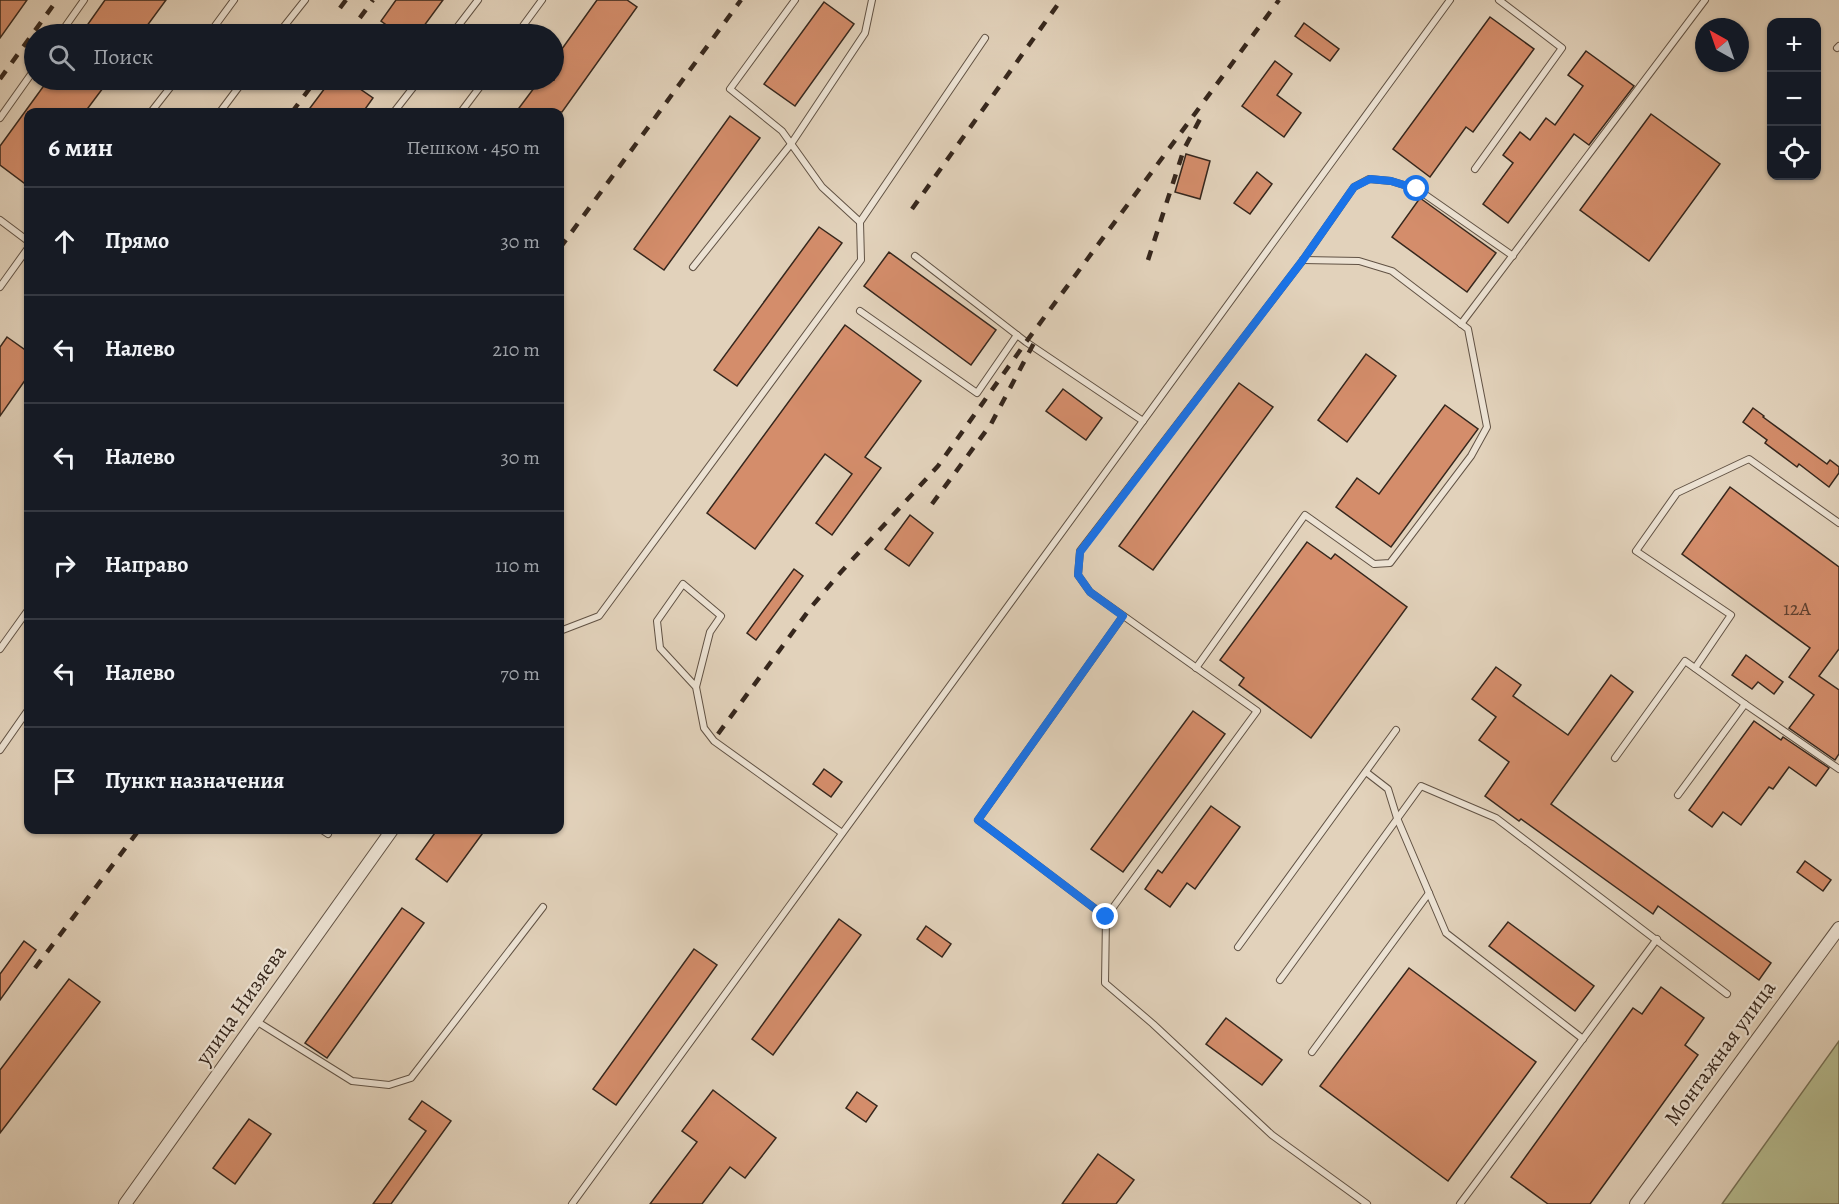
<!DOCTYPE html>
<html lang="ru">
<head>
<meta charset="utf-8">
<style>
  body { margin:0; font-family:Alegreya,serif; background:#20242c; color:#f1f3f6 }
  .controls { position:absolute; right:18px; top:18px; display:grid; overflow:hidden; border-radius:12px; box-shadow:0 2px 4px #0004 }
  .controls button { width:54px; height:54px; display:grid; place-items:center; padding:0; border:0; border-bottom:2px solid #363941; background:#171b24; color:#f1f3f6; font:30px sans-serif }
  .compass { position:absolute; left:1695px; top:18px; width:54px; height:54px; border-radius:50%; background:#171b24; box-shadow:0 2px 4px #0004; rotate:320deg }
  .stop { position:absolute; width:18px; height:18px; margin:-14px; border:4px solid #1a73e8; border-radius:50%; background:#fff }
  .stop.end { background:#1a73e8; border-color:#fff; box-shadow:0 2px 6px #0008 }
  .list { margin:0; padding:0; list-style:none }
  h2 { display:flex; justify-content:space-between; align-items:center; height:78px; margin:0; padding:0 24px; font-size:26px }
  h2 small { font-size:20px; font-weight:400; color:#9ea1a6 }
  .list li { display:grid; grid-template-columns:39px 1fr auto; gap:18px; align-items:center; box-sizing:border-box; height:108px; padding:0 24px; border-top:2px solid #363941 }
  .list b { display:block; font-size:22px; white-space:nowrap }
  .list em { font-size:20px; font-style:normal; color:#9ea1a6 }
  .icon { flex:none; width:33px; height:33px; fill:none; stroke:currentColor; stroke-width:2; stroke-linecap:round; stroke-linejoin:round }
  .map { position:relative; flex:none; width:1839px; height:1204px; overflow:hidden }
  .search { position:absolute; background:#171b24; box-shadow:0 2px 4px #0004; left:24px; top:24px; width:540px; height:66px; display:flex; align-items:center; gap:15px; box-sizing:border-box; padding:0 21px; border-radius:33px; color:#9ea1a6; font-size:22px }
  .panel { position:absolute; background:#171b24; box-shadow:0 2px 4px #0004; left:24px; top:108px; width:540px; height:726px; border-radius:12px }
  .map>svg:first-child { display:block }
</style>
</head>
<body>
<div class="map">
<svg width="1839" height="1204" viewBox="0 0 1839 1204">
  <rect width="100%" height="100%" fill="#e2d2bb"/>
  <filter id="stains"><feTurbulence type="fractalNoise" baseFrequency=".00333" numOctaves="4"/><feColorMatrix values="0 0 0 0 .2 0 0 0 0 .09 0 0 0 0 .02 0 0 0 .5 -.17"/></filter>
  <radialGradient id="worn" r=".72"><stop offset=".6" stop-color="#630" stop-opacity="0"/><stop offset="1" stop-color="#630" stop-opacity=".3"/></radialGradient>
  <!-- green -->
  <polygon fill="#b5bb8f" stroke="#767156" stroke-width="1.5" points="1839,1041 1839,1204 1722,1204"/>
  <!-- building -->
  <g fill="#d48d6b" stroke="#36271d" stroke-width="1.5">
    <polygon points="0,0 27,0 0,38"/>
    <polygon points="105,0 166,0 141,34 81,34"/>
    <polygon points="396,0 443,0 418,34 399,34 381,21"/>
    <polygon points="597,0 627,0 637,7 562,112 516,112 540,80 554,80 554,60"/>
    <polygon points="824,2 854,24 795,106 764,84"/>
    <polygon points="1490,17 1534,49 1473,132 1466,127 1430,177 1393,149"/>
    <polygon points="1304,23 1339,49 1330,61 1295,36"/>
    <polygon points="1586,51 1634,86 1589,145 1574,134 1508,223 1483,204 1513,163 1503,155 1520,132 1530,140 1546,118 1555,125 1583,86 1568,75"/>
    <polygon points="1275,61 1292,74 1277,95 1301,113 1284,137 1242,106"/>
    <polygon points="48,80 109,80 85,112 28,112 28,186 0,165 0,146"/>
    <polygon points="331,80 347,80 373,98 363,112 307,112"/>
    <polygon points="1651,114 1720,164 1649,261 1580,210"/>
    <polygon points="730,116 760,138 664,270 634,249"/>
    <polygon points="1186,154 1210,161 1200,199 1175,192"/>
    <polygon points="1257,172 1272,184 1250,214 1234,203"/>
    <polygon points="1420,198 1496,253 1467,292 1392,237"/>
    <polygon points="819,227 842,243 737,386 714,370"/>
    <polygon points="889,252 996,330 971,365 864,286"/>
    <polygon points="845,325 921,381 865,457 881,468 832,535 816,523 852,474 825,454 755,549 707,513"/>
    <polygon points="7,337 28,352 28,376 0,416 0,347"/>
    <polygon points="1366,354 1396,376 1347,442 1318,420"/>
    <polygon points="1239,383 1273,407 1153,570 1119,546"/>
    <polygon points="1063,389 1102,418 1086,440 1046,411"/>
    <polygon points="1445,405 1478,429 1391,547 1336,507 1357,478 1379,494"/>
    <polygon points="1753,408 1764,416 1763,417 1827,464 1830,460 1839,467 1839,473 1829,487 1799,464 1797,467 1765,443 1767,440 1743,422"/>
    <polygon points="1730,487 1839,567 1839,649 1819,676 1839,690 1839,754 1835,760 1789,728 1814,695 1789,677 1810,648 1682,554"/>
    <polygon points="910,515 933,533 909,566 885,549"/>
    <polygon points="1307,542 1331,559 1335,554 1407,607 1311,738 1239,685 1244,678 1220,660"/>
    <polygon points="794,569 803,576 756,640 747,633"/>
    <polygon points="1746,655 1783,682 1774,694 1758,682 1752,689 1732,675"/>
    <polygon points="1496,667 1521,685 1513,696 1568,735 1611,675 1633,692 1551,804 1771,963 1759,980 1658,906 1653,914 1521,819 1519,821 1485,796 1509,762 1479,740 1496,717 1472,699"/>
    <polygon points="1193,711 1225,734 1123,872 1091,849"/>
    <polygon points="1754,721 1781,740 1783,737 1829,768 1816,786 1789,767 1773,789 1769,787 1741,825 1723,812 1712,827 1689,810"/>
    <polygon points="824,769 842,782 831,797 813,784"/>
    <polygon points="1211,806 1240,827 1195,889 1187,883 1170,907 1145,889 1158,870 1162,873"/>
    <polygon points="437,830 485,830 447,882 416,859"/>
    <polygon points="1805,861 1831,880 1823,891 1797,872"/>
    <polygon points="402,908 424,923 327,1058 305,1043"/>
    <polygon points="839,919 861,935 773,1055 752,1039"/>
    <polygon points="1508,922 1594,986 1575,1011 1489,946"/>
    <polygon points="926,926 951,944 942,957 917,939"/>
    <polygon points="24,941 36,950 0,1000 0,974"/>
    <polygon points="694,949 717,965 616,1105 593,1089"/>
    <polygon points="1409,968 1536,1062 1448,1181 1320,1086"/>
    <polygon points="69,979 100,1002 0,1133 0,1070"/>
    <polygon points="1661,987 1704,1018 1685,1045 1698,1055 1590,1204 1548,1204 1511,1177 1633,1008 1642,1014"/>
    <polygon points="1226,1018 1282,1060 1262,1085 1206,1044"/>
    <polygon points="713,1090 776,1138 745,1178 730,1167 702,1204 650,1204 697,1142 682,1131"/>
    <polygon points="857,1092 877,1106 866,1122 846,1108"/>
    <polygon points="422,1101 451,1121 391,1204 373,1204 426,1131 409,1119"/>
    <polygon points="249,1119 271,1134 235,1184 213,1168"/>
    <polygon points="1098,1154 1134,1180 1116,1204 1062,1204"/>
  </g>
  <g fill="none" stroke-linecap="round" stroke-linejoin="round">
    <!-- service casing -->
    <g stroke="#615244" stroke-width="8">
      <g id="service">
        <polyline points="60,34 84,0"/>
        <polyline points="209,34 234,0"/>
        <polyline points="278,34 305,0"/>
        <polyline points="452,34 478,0"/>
        <polyline points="517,34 542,0"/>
        <polyline points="1837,48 1839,46"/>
        <polyline points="151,112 176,80"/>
        <polyline points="220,112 244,80"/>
        <polyline points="394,112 419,80"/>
        <polyline points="461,112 485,80"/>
        <polyline points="0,118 34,70"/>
        <polyline points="1475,169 1562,48 1499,0"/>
        <polyline points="0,220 28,241"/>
        <polyline points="860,222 985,38"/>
        <polyline points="915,256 1026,342 1143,421"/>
        <polyline points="693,267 791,144 865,33 872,0"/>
        <polyline points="0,287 28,248"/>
        <polyline points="860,311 977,393 1017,335"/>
        <polyline points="1461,324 1705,0"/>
        <polyline points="1123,616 978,820 1106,917 1105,983 1153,1024 1272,1135 1367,1204"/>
        <polyline points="560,631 599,616 861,260 860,222 822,187 782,131 730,89 795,0"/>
        <polyline points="0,649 28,610"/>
        <polyline points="1196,668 1305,515 1374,564 1390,563 1471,456 1487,427 1468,329 1392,271 1359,261 1303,260"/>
        <polyline points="1695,668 1731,615 1636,551 1677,493 1749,459 1839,523"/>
        <polyline points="696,687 660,648 657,621 683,584 721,616 710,632 696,687 704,728 714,741 842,833"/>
        <polyline points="0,750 28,710"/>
        <polyline points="1615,758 1685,661 1745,704"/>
        <polyline points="1366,772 1388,789 1397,818 1446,933 1583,1039"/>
        <polyline points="1678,795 1745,704 1839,769"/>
        <polyline points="322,830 328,834"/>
        <polyline points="1106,917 1257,711 1090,592 1078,575 1080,551 1303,260 1354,187 1369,179 1391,181 1417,189 1513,256"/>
        <polyline points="1238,947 1396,730"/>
        <polyline points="1280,980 1421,786 1496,818 1727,994"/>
        <polyline points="256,1021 352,1081 389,1085 411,1078 543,907"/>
        <polyline points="1312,1052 1429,893"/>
        <polyline points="572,1204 1450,0"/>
        <polyline points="1460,1204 1657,939"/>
      </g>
    </g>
    <!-- minor casing -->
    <g stroke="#615244" stroke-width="14">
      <g id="minor">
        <polyline points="125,1204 392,830"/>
        <polyline points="1636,1204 1839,928"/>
      </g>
    </g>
    <!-- service -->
    <use href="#service" stroke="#ece2d3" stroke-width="6"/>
    <!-- minor -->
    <use href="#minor" stroke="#ece2d3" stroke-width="12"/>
    <!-- rail -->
    <g stroke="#36271d" stroke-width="4.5" stroke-dasharray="10 10" stroke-linecap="butt">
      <polyline points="340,8 346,0"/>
      <polyline points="348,34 373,0"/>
      <polyline points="0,79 57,0"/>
      <polyline points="292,112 316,80"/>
      <polyline points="912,209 1061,0"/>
      <polyline points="560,248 741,0"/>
      <polyline points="1148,260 1184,149 1200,119"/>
      <polyline points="932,504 991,424 1035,341"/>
      <polyline points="718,734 812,606 841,572 938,466 1026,342 1279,0"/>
      <polyline points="35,968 139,830"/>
    </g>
  </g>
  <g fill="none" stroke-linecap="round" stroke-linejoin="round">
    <!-- route -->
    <polyline stroke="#1a73e8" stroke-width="8" points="1106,917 978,820 1123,616 1090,592 1078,575 1080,552 1303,260 1354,187 1370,179 1391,181 1417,189"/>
  </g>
  <g text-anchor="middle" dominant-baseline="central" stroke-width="4.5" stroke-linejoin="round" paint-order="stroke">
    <!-- number labels -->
    <g font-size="20" fill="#5e4030">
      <text x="1797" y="608">12А</text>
    </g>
    <!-- street labels -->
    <g font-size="22" fill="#36271d" stroke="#ece2d3">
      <text transform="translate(241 1005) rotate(-55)">улица Низяева</text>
      <text transform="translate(1720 1053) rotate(-54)">Монтажная улица</text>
    </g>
  </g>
  <rect width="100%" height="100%" filter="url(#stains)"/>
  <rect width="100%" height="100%" fill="url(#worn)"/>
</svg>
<div class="controls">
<button>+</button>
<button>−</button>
<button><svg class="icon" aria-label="locate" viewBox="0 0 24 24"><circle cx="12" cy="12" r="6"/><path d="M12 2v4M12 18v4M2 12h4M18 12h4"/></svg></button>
</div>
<svg class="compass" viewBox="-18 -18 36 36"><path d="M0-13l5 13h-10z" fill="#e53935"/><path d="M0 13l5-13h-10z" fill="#9ea1a6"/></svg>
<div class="stop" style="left:1417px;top:189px"></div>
<div class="stop end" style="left:1106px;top:917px"></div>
<div class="search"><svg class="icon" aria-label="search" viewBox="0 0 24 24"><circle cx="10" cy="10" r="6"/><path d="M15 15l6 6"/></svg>Поиск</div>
<section class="panel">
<h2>6 мин<small>Пешком · 450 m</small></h2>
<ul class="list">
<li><svg class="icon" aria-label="ahead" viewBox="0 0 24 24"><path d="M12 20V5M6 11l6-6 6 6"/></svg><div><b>Прямо</b></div><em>30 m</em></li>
<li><svg class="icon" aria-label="left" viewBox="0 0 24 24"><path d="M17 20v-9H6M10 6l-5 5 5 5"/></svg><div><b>Налево</b></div><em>210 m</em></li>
<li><svg class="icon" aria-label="left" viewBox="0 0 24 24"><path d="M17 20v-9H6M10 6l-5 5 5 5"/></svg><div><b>Налево</b></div><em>30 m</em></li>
<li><svg class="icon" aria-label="right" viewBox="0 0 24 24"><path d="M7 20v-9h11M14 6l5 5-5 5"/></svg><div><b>Направо</b></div><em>110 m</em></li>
<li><svg class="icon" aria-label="left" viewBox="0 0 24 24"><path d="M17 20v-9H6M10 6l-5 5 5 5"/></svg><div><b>Налево</b></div><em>70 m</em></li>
<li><svg class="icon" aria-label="arrive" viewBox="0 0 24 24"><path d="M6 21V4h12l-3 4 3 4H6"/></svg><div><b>Пункт назначения</b></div></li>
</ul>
</section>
</div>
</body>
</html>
